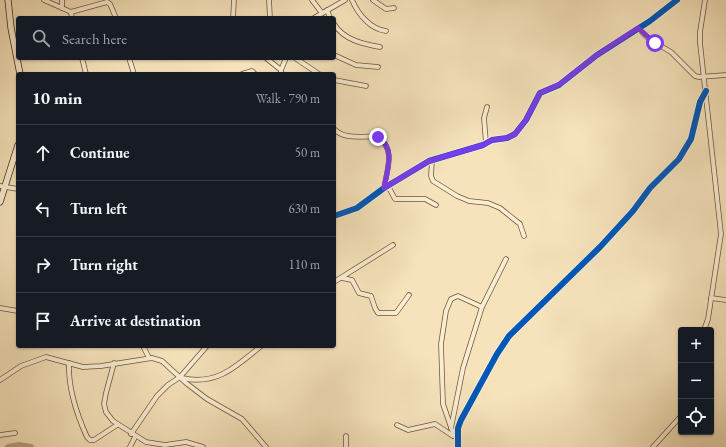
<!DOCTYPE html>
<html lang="en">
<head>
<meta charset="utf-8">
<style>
  body { margin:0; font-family:"EB Garamond",serif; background:#242831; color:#f1f3f6 }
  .controls { position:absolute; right:12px; bottom:12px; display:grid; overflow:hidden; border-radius:4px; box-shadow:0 1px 3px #0004 }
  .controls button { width:36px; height:36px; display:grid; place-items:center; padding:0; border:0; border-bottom:1px solid #363941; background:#171b24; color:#f1f3f6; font:20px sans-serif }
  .stop { position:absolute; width:12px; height:12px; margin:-9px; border:3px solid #7c3aed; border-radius:50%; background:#fff }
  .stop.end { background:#7c3aed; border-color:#fff; box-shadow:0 1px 4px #0008 }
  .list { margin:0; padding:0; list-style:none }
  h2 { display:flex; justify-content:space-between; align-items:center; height:52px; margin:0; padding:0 16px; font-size:17px }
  h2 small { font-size:13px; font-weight:400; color:#9ea1a6 }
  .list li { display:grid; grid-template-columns:26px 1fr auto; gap:12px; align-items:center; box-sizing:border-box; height:56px; padding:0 16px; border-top:1px solid #363941 }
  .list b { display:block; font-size:15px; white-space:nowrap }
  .list em { font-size:13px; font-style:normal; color:#9ea1a6 }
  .icon { flex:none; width:22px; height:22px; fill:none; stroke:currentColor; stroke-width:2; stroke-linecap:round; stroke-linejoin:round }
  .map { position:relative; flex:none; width:726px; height:447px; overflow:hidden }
  .search { position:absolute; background:#171b24; box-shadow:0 1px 3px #0004; left:16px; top:16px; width:320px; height:44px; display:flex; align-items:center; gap:10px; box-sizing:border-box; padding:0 14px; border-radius:4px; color:#9ea1a6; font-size:15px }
  .panel { position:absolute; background:#171b24; box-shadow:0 1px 3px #0004; left:16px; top:72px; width:320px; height:276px; border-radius:4px }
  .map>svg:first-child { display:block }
</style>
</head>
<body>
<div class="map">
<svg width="726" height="447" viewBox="0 0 726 447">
  <rect width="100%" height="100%" fill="#f6e3bc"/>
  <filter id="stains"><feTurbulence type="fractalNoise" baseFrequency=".005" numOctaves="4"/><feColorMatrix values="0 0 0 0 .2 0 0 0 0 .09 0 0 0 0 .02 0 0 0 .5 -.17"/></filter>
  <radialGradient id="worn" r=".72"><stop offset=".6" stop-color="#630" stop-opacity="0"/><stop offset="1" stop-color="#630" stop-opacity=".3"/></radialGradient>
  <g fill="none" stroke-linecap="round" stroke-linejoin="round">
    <!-- river -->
    <polyline stroke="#b9a37f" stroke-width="6" points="8,447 19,445 31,447"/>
    <!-- street casing -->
    <g stroke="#705536" stroke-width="5.5">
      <g id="street">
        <polyline points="44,0 71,12 107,2 110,4 116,18"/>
        <polyline points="269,0 270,18"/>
        <polyline points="312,0 322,13"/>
        <path d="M352 0C358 14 370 29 386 31"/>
        <polyline points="373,0 386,9 394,8"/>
        <polyline points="62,8 62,0"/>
        <polyline points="327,10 330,18"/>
        <polyline points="71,12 72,18"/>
        <polyline points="233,18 234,0"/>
        <polyline points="314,18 345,0"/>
        <path d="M334 24C344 40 363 44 380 47"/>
        <polyline points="638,28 649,39 671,52 695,76 699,77 726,75"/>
        <polyline points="334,55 356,65 378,67"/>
        <polyline points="82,58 86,74"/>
        <polyline points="129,58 134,74"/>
        <polyline points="266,58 281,70"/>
        <polyline points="295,58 319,74"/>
        <polyline points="242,74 252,71 255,74"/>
        <polyline points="281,74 281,70 286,58"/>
        <polyline points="334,80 366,86"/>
        <path d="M334 129C346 141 363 135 378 137 396 149 387 170 384 188"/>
        <polyline points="486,143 484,118 487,107"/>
        <polyline points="432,160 431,176 433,181 457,196 469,201 488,203 500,208 520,224 524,236"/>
        <polyline points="0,186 18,189"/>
        <polyline points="388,186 395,199 425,199 436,205"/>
        <polyline points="334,216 357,208 384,188 429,161 483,145 492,140 507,138 515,134 526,120 540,93 559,85 597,55 650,21 677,0"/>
        <polyline points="342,278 352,280 359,293 371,296 375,308 378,313 396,313 409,295"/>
        <polyline points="334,282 393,245"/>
        <polyline points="711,298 726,300"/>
        <polyline points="0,308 18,311"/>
        <polyline points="704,330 708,319 721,234 700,43 700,32 705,0"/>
        <polyline points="143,346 149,358"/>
        <path d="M69 363C68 388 77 415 87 437L90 440H94L117 425"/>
        <polyline points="114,363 106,393 104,404 106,412 113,421 146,442 165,445 186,442 203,447"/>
        <path d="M182 378C216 386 236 367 261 346"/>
        <polyline points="0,380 21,366 46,357 83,367 101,366 152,358 162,361 186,383 207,399 242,419 266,447"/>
        <polyline points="397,425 408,430 435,424 453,436"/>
        <polyline points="451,428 463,368 482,307 506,259"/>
        <polyline points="131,434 157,396 168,385 180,377 207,346"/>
        <polyline points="0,435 15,433"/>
        <polyline points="454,436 443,404 441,344 446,311 451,299 458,296 482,307"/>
        <polyline points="130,447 135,437"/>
        <polyline points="346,447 346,436"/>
        <polyline points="458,447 458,428 461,420 497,354 509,336 600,247 633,211 650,188 679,159 691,139 700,102 706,91"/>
        <polyline points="653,447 681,416"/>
      </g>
    </g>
    <!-- secondary casing -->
    <g stroke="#432609" stroke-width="7">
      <g id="secondary">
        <polyline points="8,0 11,28 20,74"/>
        <polyline points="0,202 18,145"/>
      </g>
    </g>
    <!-- street -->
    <use href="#street" stroke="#f9edd3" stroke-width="4"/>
    <!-- secondary -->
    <use href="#secondary" stroke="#f9edd3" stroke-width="5.5"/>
    <!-- cycleway casing -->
    <g stroke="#f9edd3" stroke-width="8">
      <g id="cycleway">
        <polyline points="334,216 357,208 384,188 429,161 483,145 492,140 507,138 515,134 526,120 540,93 559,85 597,55 650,21 677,0"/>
        <polyline points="458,447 458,428 461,420 497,354 509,336 600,247 633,211 650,188 679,159 691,139 700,102 706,91"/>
      </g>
    </g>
    <!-- cycleway -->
    <use href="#cycleway" stroke="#0057b8" stroke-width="6"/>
  </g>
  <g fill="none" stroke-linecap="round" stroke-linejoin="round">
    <!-- route -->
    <path stroke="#7c3aed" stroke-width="5" d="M378 137C396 148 387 170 384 188L429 161 483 145 492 140 507 138 515 134 526 120 540 93 560 84 597 55 638 28 655 43"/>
  </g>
  <rect width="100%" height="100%" filter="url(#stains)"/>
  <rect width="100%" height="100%" fill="url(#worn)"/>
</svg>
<div class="controls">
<button>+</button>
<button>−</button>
<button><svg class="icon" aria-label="locate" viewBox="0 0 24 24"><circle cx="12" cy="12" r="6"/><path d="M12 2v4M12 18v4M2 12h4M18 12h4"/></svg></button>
</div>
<div class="stop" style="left:655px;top:43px"></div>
<div class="stop end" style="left:378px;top:137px"></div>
<div class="search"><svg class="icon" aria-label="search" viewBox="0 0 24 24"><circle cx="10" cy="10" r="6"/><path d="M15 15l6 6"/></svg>Search here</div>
<section class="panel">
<h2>10 min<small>Walk · 790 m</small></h2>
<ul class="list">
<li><svg class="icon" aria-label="ahead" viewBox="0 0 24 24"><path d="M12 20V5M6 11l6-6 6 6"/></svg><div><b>Continue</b></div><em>50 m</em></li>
<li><svg class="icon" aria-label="left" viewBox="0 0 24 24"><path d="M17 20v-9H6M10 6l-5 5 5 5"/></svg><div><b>Turn left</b></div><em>630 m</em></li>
<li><svg class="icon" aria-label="right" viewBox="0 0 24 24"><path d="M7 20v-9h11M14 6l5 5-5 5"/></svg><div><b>Turn right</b></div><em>110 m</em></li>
<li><svg class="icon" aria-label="arrive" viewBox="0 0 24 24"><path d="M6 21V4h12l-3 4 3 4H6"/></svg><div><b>Arrive at destination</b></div></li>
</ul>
</section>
</div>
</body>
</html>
